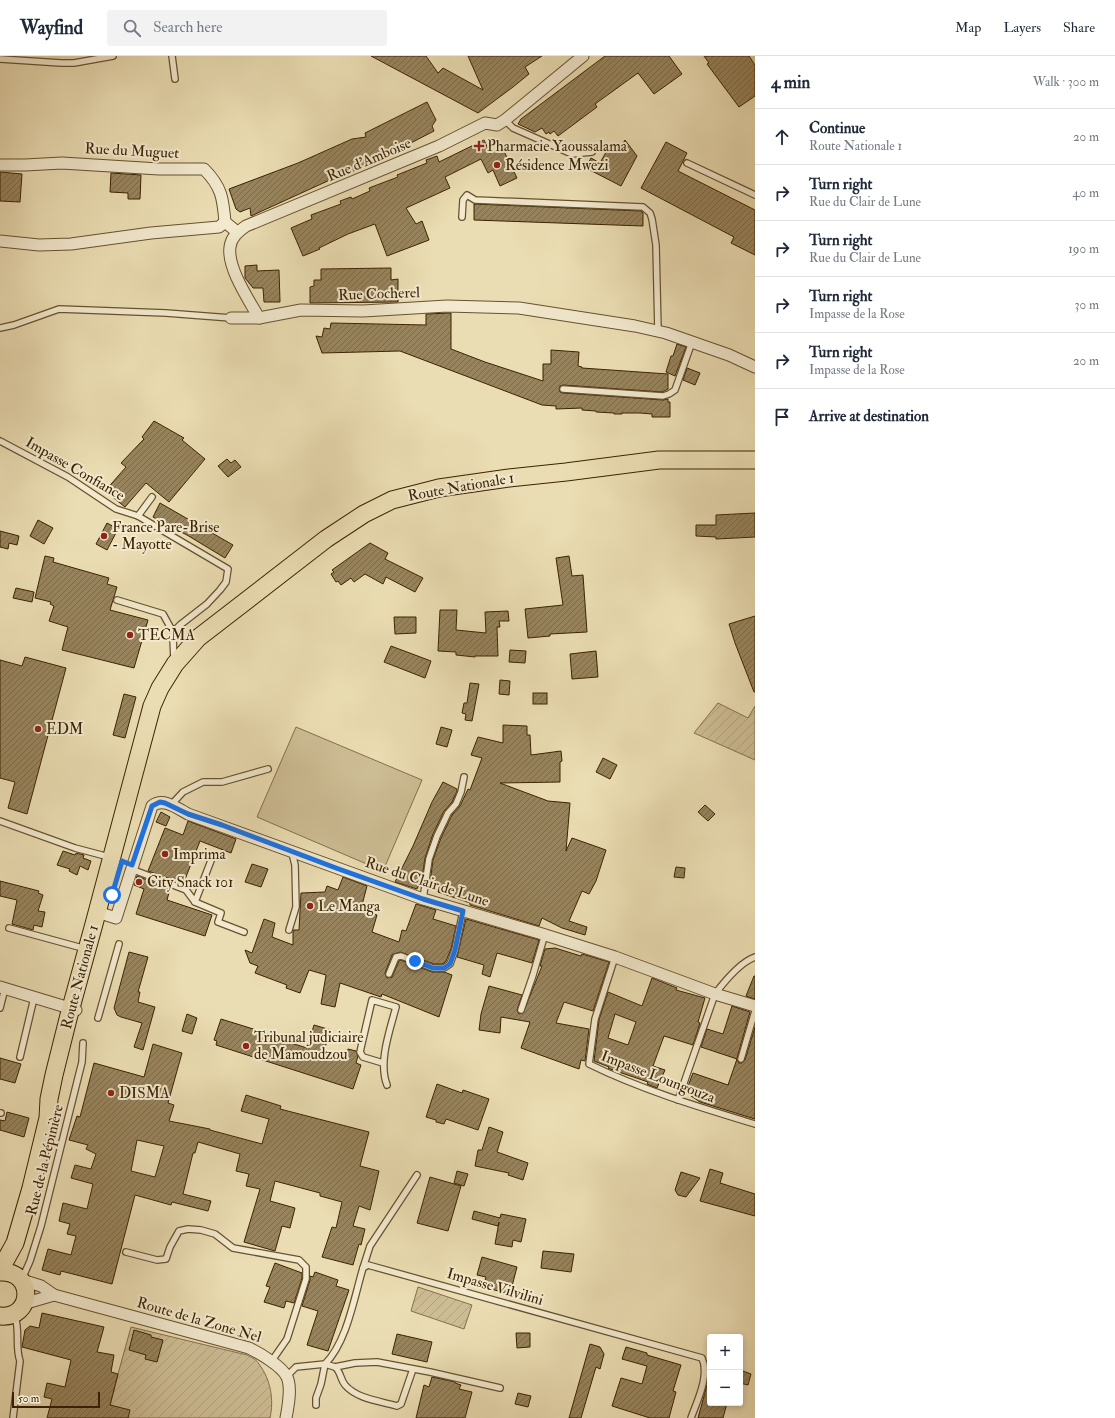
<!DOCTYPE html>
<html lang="en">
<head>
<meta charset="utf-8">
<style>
  body { margin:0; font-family:"IM FELL Double Pica",serif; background:#f2f2f3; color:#1f2937 }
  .controls { position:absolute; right:12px; bottom:12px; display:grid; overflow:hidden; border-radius:4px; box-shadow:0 2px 6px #0003 }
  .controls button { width:36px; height:36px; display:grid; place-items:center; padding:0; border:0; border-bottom:1px solid #e0e1e3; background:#fff; color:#1f2937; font:20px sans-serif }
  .scale { position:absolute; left:12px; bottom:10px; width:88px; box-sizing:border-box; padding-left:4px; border:2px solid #3b2302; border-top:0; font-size:11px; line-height:14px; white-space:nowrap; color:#3b2302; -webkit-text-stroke:3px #f2e9ce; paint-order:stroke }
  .stop { position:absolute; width:12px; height:12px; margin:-9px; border:3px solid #1a73e8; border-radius:50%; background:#fff }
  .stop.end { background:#1a73e8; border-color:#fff; box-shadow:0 1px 4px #0008 }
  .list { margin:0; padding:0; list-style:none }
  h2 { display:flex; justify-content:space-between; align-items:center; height:52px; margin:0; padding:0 16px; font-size:17px }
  h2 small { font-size:13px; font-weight:400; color:#747a83 }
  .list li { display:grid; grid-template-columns:26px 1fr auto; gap:12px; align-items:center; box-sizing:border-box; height:56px; padding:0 16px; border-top:1px solid #e0e1e3 }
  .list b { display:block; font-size:15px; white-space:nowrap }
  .list p { margin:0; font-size:13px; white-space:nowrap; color:#747a83 }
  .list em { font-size:13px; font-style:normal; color:#747a83 }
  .icon { flex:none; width:22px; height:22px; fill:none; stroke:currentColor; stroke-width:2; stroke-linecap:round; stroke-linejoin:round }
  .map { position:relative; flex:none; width:755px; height:1362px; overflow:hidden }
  header { display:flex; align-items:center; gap:24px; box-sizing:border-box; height:56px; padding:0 20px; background:#fff; border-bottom:1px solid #e0e1e3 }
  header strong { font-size:19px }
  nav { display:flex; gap:22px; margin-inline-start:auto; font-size:14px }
  .search { width:280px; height:36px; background:#f2f2f3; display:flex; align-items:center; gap:10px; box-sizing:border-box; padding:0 14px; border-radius:4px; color:#747a83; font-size:15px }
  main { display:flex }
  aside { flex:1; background:#fff }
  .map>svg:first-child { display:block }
</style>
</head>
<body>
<header>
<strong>Wayfind</strong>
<div class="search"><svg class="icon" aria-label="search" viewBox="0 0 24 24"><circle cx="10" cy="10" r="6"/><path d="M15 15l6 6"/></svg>Search here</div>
<nav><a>Map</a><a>Layers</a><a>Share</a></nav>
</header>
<main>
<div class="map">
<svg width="755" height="1362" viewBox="0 0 755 1362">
  <defs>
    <pattern id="garden-furrows" width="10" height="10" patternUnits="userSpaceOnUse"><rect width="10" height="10" fill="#cdbd95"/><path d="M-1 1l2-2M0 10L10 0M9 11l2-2" fill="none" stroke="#b1a27f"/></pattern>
    <pattern id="building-hatch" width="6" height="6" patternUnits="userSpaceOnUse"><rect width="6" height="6" fill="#97845e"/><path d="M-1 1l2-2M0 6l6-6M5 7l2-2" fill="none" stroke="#7c6c4b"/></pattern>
  </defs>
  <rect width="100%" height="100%" fill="#ebddb3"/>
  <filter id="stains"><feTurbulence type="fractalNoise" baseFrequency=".005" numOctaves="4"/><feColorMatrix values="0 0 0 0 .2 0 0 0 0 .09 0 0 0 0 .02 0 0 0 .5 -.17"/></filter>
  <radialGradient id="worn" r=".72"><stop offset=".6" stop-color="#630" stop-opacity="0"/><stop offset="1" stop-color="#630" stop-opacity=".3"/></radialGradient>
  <!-- grass -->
  <polygon fill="#cdbd95" stroke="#84704c" points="296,671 422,724 383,815 257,761"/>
  <!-- garden -->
  <g fill="url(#garden-furrows)" stroke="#84704c">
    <polygon points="718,647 748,662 755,650 755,704 694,677"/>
    <polygon points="418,1231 472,1249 464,1273 411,1255"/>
    <path d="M131 1271 247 1299C251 1301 257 1304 259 1308 271 1324 274 1344 270 1362H107L118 1318Z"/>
  </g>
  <!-- building -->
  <g fill="url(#building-hatch)" stroke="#3b2302" fill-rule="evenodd">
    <polygon points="371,0 426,0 438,17 443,12 483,34 468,0 542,0 525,11 529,18 513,31 478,57"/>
    <polygon points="605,0 669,0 682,18 654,38 638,17 595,48 597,51 558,80 554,75 550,78 549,76 546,78 542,72 535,76 518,68 521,63"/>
    <polygon points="704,0 749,0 755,9 755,40 739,51 707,8 709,7"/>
    <polygon points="427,46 436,64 432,70 434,75 376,105 344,119 343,118 251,160 250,152 240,156 236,153 229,133 298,107 352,83 366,81 365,77"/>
    <polygon points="484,84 490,97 502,91 517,122 500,130 493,114 488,117 481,103 445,121 450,132 406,152 416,168 422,165 429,184 387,200 375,168 348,178 319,192 320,193 303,200 291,172 312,163 311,159 341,148 340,145 351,141 352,143 370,135 369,132 398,121 397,119 427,107 426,104 437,100 439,106"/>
    <polygon points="625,84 637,100 621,130 586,112 591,102 600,107 610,89 619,94"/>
    <polygon points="666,86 687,97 678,115 755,154 755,199 731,187 734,181 641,132"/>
    <polygon points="0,116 22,118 20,146 0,145"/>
    <polygon points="111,117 141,119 140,143 128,143 128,137 110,136"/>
    <polygon points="474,148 641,155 643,157 643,170 474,164"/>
    <polygon points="257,209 257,215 279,214 280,246 264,246 263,232 253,232 245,222 245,210"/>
    <polygon points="391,212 391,224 398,223 398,246 310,247 310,231 314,230 314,224 321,224 321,213"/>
    <polygon points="451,257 451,293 485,306 543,325 543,308 551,308 551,294 579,296 578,310 582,311 582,312 668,318 668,333 662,336 563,329 560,330 559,333 560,336 563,337 663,344 668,343 668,346 670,346 670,361 652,361 652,358 640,357 622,357 622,358 614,358 614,357 596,356 596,355 582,354 582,352 556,353 556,350 542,349 400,295 322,297 316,280 322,281 324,272 330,273 331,267 426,269 426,258"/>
    <polygon points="677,288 686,291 675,320 666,316 671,300 673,300"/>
    <polygon points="687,312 700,317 695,329 683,324"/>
    <polygon points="154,365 184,382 182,384 205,403 169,446 146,427 125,451 105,435 126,411 121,407 144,383 142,381"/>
    <polygon points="227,403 231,407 235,404 241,411 228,421 218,410"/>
    <polygon points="160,447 233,489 225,502 187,479 169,470 168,471 160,467 161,465 153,461"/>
    <polygon points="755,457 755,481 716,483 716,481 696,480 696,469 716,469 716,459"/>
    <polygon points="38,464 53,472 44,488 30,480"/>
    <polygon points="107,467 118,473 107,494 96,488"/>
    <polygon points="0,475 19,480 17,489 9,487 8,493 0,491"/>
    <polygon points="370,487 388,497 385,503 423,522 415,536 386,521 383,528 365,518 354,526 351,522 341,529 338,525 336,526 331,518 334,516 332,514"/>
    <polygon points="45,500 54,502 53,506 109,522 107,528 117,531 110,554 148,564 134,612 62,594 68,571 49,565 54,550 50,548 51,546 35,542"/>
    <polygon points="569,500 572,520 583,519 587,576 550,578 550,580 528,582 525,553 563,549 556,502"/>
    <polygon points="16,532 34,536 32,546 13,542"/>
    <polygon points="440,554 457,554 456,574 486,577 485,556 508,555 509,565 499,565 500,571 497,571 498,600 475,600 475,601 456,599 456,596 438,595"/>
    <polygon points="755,560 755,636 754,636 735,587 729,568"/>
    <polygon points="394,561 416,561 416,577 395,578"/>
    <polygon points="391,590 431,605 425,622 384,606"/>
    <polygon points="510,594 526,595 525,607 509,606"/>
    <polygon points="596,595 598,621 572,623 570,598"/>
    <polygon points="25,601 66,612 27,758 8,752 15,726 0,722 0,604 22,610"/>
    <polygon points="500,624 510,625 509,639 499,638"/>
    <polygon points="470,627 479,628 472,665 465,664 466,658 462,657 464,647 467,647"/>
    <rect x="533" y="637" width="14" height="11"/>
    <polygon points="124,638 136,641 125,682 113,679"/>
    <polygon points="503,669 527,670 527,679 530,679 531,699 561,695 562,705 560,706 560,726 500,727 548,745 570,747 566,795 572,782 606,794 596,825 589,838 582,835 569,865 587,871 585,879 562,872 542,862 539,870 470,849 470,847 438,836 440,829 430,826 433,804 441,782 452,759 460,750 468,733 470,734 482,702 471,699 478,681 503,687"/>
    <polygon points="441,671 452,674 447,691 436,688"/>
    <polygon points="603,702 617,709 610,723 596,716"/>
    <polygon points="443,726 457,733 457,735 452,746 444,755 433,778 425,802 422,823 417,833 395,826 413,790 432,746"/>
    <polygon points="705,749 715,758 708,765 698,756"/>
    <polygon points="161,756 170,761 166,770 156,766"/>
    <polygon points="188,765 236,783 231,797 200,785 184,826 174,822 173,824 148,815 165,772 183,779"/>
    <polygon points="63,795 75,799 76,797 84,799 83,802 91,805 88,814 80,810 77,819 69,815 70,813 57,809"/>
    <polygon points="252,808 268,813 261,831 245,826"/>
    <polygon points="676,811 685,812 684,822 674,821"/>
    <polygon points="137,820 170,833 167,844 212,859 205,880 136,858 144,833 134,829"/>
    <polygon points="343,821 367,830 362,849 374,854 373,858 377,859 372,876 399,886 402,874 406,875 416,848 436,854 433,863 456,870 451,893 446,905 443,908 434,908 400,896 392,899 385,917 387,922 392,921 399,905 401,904 432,916 444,916 452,919 439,961 382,938 381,941 340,927 335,951 321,948 326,919 309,914 300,937 286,932 287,929 255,917 258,910 250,907 245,894 252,897 264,863 275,867 272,881 293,889 293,874 299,874 301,837 325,836 327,830 338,834"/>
    <polygon points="0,825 39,835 38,837 43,839 38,855 45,856 42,871 34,869 33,874 12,868 17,844 0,840"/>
    <polygon points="466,863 539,884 532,907 497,897 490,921 482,918 484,909 457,901"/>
    <polygon points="555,892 581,900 582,898 609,906 593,955 564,946 556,967 589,973 585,1005 581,1004 579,1013 521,992 530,966 501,961 500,977 479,974 481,958 489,930 522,939 517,954 519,958 523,957 542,910 540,910 545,893"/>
    <polygon points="129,896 148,901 138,936 140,936 138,946 155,951 143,994 134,991 142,967 121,961 117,959 114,952"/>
    <polygon points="754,920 755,920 755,943 746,940"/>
    <path d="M652 922 677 932 676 934 705 942 698 966 700 967 693 989 664 980 653 1010 665 1014 657 1032 647 1028 648 1026 610 1013 608 1012 609 1011 594 1005 599 964 608 936 642 950ZM615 958 636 966 628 989 608 982Z"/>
    <polygon points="732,950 750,956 737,1002 737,1004 739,1007 742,1007 745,1004 755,971 755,1063 700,1046 691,1040 688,1035 688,1030 693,1017 728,1029 737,1003 701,991 707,973 723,978"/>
    <polygon points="187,958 197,962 192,978 182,975"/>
    <polygon points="221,963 279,981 278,983 307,992 314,969 331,974 323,997 345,1004 348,993 356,995 358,1000 356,1007 361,1009 353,1033 216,989 217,985 214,984"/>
    <path d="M153 988 182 997 168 1047 174 1049 169 1065 210 1073V1074L262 1088 269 1063 241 1055 246 1039 281 1050 280 1053 369 1076 360 1110 379 1115 370 1154 359 1150 353 1170 365 1173 361 1189 359 1188 353 1209 322 1201 332 1171 336 1172 342 1146 320 1140V1137L275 1125 270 1145 295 1152 290 1172 282 1170 275 1195 244 1186 260 1133 246 1130 249 1118 236 1115 240 1098 198 1086 195 1097H193L183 1138 211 1145 208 1155 172 1146 171 1149 135 1139 112 1228 61 1215 60 1219 42 1214 48 1193 71 1199 76 1180 67 1178 70 1168 59 1165 63 1147 87 1153 93 1128 71 1122 75 1109 91 1113 96 1098 86 1093 88 1089 69 1084 77 1060 80 1061 94 1007 144 1021ZM137 1084 164 1090 155 1121 131 1115Z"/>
    <polygon points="0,1002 21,1008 15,1027 0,1023"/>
    <polygon points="437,1028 462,1037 463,1034 489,1043 478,1074 446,1063 444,1068 436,1066 436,1064 426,1061"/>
    <polygon points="7,1056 29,1062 24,1081 0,1074 0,1064 5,1065"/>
    <polygon points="489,1071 503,1076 497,1096 528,1107 523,1124 508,1119 509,1117 475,1110 478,1094 482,1094"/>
    <polygon points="710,1113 723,1117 720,1127 755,1138 755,1160 700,1145"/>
    <polygon points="457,1115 468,1118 464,1130 454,1127"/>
    <polygon points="681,1116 700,1122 686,1141 678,1139 675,1134"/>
    <polygon points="430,1121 461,1130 448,1175 417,1167"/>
    <polygon points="474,1155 500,1162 501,1158 526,1163 521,1186 513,1184 512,1191 495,1188 499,1166 498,1170 472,1163"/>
    <polygon points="543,1195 574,1198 571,1216 541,1212"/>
    <polygon points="482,1201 517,1211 510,1238 483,1231 486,1221 477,1219"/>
    <polygon points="275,1207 302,1217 302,1222 294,1247 286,1245 284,1252 264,1246 270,1231 266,1230"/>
    <polygon points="315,1216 338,1224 336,1230 349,1234 328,1295 307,1289 318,1255 302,1250 310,1224 310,1220 313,1221"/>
    <polygon points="42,1257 104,1271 97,1296 114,1299 111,1316 118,1318 110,1349 130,1354 128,1362 47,1362 52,1343 44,1341 47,1327 65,1331 71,1304 22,1291 25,1274 30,1270 39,1272"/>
    <polygon points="134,1274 151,1279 151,1281 163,1284 157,1306 145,1303 146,1299 129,1294"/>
    <polygon points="516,1277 530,1277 530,1291 517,1292"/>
    <polygon points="397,1278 432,1286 427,1306 392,1298"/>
    <polygon points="590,1288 600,1291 604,1298 600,1313 596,1311 581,1362 569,1362"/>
    <polygon points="626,1291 647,1297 647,1299 681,1309 673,1335 676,1336 669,1362 650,1362 612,1350 621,1322 642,1328 647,1310 622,1303"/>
    <polygon points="740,1314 751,1318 748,1329 740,1327"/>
    <polygon points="432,1321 455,1326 455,1327 461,1329 459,1333 472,1336 465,1362 416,1362 424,1329 429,1331"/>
    <polygon points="707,1329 710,1329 710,1347 727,1347 723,1362 698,1362"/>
    <polygon points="518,1337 531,1340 528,1351 515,1348"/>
  </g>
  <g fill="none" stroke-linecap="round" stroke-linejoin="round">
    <!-- lane casing -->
    <g stroke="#67522e" stroke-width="8">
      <g id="lane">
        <polyline points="172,0 175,23"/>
        <polyline points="0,3 61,7 74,7 113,0"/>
        <polyline points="505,64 513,72 572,98 592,96"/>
        <polyline points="687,107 755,139"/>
        <polyline points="462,161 463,144 467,139 475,144 643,151 650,157 652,163 656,189 658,275"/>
        <polyline points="0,272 14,269 59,253 166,257 231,262"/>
        <polyline points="563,333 663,340 669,338 675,334 692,286"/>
        <polyline points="0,385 68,421 116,453 138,460"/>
        <polyline points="152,441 138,460 228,513 226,526 220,534 207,548 180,569 175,574 173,582 174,604"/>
        <polyline points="117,544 163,558 174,578"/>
        <polyline points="171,749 183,736 203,726 222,726 268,713"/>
        <polyline points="0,765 75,792 109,801"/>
        <polyline points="131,813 186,834 195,846 221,857 218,866 244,876"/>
        <polyline points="423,843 429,803 437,780 448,757 456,748 461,736 464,721"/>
        <polyline points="195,846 212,802"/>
        <polyline points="9,872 86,893"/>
        <polyline points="289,874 296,851 295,809 292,797"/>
        <path d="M615 901 595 963 589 1008C642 1034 699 1051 755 1068"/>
        <polyline points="389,918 396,901 401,900 433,912 444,912 450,908 455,894 463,855"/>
        <polyline points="0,952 5,932"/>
        <polyline points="521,954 533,919 545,878"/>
        <polyline points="98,962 119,888"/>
        <polyline points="20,1001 34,942"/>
        <polyline points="741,1003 755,955"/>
        <path d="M383 1007 363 1001 360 996 372 944 396 951C390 974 378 1006 387 1029"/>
        <path d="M678 1044 715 938C724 926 741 906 755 901"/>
        <polyline points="0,1057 1,1057"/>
        <polyline points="126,1196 157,1204 166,1203 170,1191 179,1175 188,1173 201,1174 215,1178 233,1192 299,1204 306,1211 306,1223 287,1283 271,1306"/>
        <polyline points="363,1212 370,1190 417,1119"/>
        <polyline points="22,1223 30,1205 41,1170 82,1006 83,987"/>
        <path d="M335 1311C341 1316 340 1323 345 1329 357 1343 380 1345 397 1350L401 1348 413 1313"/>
        <path d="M287 1320 296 1311 325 1308C347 1286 354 1242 363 1212L368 1209 702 1302C710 1320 697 1345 691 1362"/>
        <polyline points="316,1349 316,1342 321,1328 325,1308 335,1311 355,1307 377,1306 430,1316 500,1332"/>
        <path d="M13 1362 20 1305C15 1291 20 1275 15 1260"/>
      </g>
    </g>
    <!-- street casing -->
    <g stroke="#67522e" stroke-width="13">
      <g id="street">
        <path d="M0 109H25L62 107 159 113H204C222 131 223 143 225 166L237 176"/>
        <polyline points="0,185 39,189 71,188 151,177 219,171 225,166"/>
        <polyline points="231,262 259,262 301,254 363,255 447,250 519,252 635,270 666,277 729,299 755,311"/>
        <path d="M259 262C249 244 227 212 230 191 231 181 239 175 246 170L439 90 485 67 497 69 505 64 583 0"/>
        <path d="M97 856 116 862 152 750C163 741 177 752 188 758L423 843 539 877 615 901 715 938 755 950"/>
        <polyline points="0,931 76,954"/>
        <path d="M22 1224 41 1230 54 1239 249 1292C259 1297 282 1310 287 1321 292 1332 288 1351 286 1362"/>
        <polyline points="23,1248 54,1239"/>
      </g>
    </g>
    <!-- primary casing -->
    <g stroke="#3b2302" stroke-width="19">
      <g id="primary">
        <polyline points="0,1214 15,1187 31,1132 48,1062 49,1043 54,1019 69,959 94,868 152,650 160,632 175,608 198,582 326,483 364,458 392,444 439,432 509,422 566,416 659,404 755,404"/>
        <path d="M0 1216C35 1214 34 1263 0 1260"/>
      </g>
    </g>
    <!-- lane -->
    <use href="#lane" stroke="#f2e9ce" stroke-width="5.5"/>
    <!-- street -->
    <use href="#street" stroke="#f2e9ce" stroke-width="11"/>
    <!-- primary -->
    <use href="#primary" stroke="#ebddb3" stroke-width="17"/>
  </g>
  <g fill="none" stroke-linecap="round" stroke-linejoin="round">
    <!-- route -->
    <polyline stroke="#1a73e8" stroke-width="5" points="112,839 122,805 132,809 152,750 160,746 165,747 188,758 222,769 336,812 423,843 463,855 455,894 450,908 444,912 433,912 415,905"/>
  </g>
  <!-- markers -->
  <g fill="#8f2418" stroke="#f2e9ce" stroke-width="1.5">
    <path d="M477 84h4v4h4v4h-4v4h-4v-4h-4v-4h4z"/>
    <circle cx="497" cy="109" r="4"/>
    <circle cx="104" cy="480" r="4"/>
    <circle cx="130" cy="579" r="4"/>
    <circle cx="38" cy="673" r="4"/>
    <circle cx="165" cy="798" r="4"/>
    <circle cx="139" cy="826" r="4"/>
    <circle cx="310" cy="850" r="4"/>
    <circle cx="246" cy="990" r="4"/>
    <circle cx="111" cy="1037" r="4"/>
  </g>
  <g text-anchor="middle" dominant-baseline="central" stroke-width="4" stroke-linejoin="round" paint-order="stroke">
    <!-- poi labels -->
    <g font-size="15" fill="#3b2302" stroke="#f2e9ce" text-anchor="start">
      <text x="487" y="90">Pharmacie Yaoussalama</text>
      <text x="505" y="109">Résidence Mwezi</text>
      <text x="112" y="471">France Pare-Brise<tspan x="112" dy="17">- Mayotte</tspan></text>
      <text x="138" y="579">TECMA</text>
      <text x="46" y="673">EDM</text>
      <text x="173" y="798">Imprima</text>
      <text x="147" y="826">City Snack 101</text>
      <text x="318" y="850">Le Manga</text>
      <text x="254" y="981">Tribunal judiciaire<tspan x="254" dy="17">de Mamoudzou</tspan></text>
      <text x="119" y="1037">DISMA</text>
    </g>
    <!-- street labels -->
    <g font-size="15" fill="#3b2302" stroke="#f2e9ce">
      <text transform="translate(132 95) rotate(3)">Rue du Muguet</text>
      <text transform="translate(369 104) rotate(-23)">Rue d'Amboise</text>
      <text transform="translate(379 238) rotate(-2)">Rue Cocherel</text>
      <text transform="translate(75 413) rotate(30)">Impasse Confiance</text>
      <text transform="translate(461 431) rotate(-10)">Route Nationale 1</text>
      <text transform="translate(427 826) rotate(18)">Rue du Clair de Lune</text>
      <text transform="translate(80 921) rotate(-75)">Route Nationale 1</text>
      <text transform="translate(658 1021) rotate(21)">Impasse Loungouza</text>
      <text transform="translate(45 1104) rotate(-76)">Rue de la Pépinière</text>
      <text transform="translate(495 1231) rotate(16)">Impasse Vilvilini</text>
      <text transform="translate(199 1264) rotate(16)">Route de la Zone Nel</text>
    </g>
  </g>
  <rect width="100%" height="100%" filter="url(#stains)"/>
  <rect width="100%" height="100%" fill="url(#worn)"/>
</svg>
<div class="controls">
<button>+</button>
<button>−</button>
</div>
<div class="scale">50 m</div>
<div class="stop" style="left:112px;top:839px"></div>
<div class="stop end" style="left:415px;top:905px"></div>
</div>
<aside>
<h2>4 min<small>Walk · 300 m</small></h2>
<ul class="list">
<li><svg class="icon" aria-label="ahead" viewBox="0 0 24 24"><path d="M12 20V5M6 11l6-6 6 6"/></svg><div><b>Continue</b><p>Route Nationale 1</p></div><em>20 m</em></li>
<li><svg class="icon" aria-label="right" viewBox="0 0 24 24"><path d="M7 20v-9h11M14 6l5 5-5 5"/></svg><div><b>Turn right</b><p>Rue du Clair de Lune</p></div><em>40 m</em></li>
<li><svg class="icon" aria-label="right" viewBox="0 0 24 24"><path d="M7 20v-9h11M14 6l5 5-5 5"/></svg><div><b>Turn right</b><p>Rue du Clair de Lune</p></div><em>190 m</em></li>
<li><svg class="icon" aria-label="right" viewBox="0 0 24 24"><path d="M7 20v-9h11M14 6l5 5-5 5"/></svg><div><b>Turn right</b><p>Impasse de la Rose</p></div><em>30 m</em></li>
<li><svg class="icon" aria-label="right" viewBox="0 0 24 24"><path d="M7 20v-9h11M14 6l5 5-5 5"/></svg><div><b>Turn right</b><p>Impasse de la Rose</p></div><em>20 m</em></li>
<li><svg class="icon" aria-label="arrive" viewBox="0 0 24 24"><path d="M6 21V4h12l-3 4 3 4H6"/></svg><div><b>Arrive at destination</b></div></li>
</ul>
</aside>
</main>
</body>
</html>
